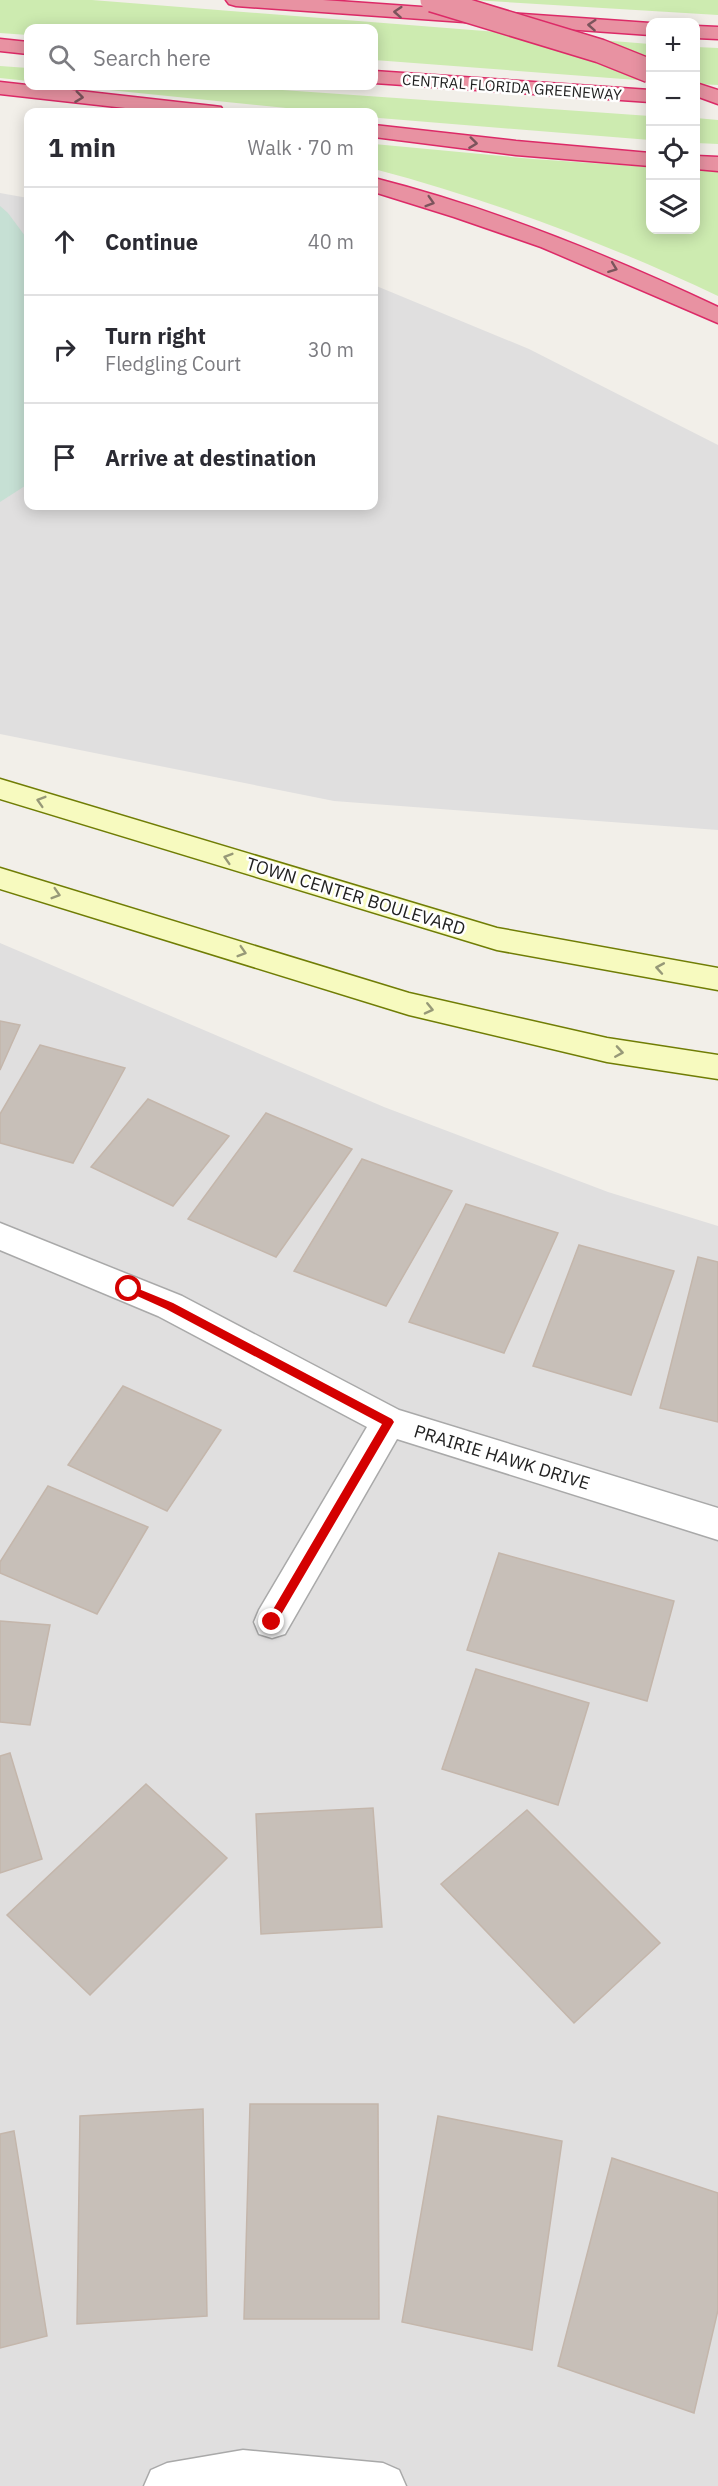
<!DOCTYPE html>
<html lang="en">
<head>
<meta charset="utf-8">
<style>
  body { margin:0; font-family:"IBM Plex Sans",sans-serif; background:#f2f2f3; color:#2b2b33 }
  .controls { position:absolute; right:18px; top:18px; display:grid; overflow:hidden; border-radius:12px; box-shadow:0 3px 15px #0003 }
  .controls button { width:54px; height:54px; display:grid; place-items:center; padding:0; border:0; border-bottom:2px solid #e1e1e2; background:#fff; color:#2b2b33; font:30px sans-serif }
  .stop { position:absolute; width:18px; height:18px; margin:-14px; border:4px solid #d40000; border-radius:50%; background:#fff }
  .stop.end { background:#d40000; border-color:#fff; box-shadow:0 2px 6px #0008 }
  .list { margin:0; padding:0; list-style:none }
  h2 { display:flex; justify-content:space-between; align-items:center; height:78px; margin:0; padding:0 24px; font-size:26px }
  h2 small { font-size:20px; font-weight:400; color:#7c7c81 }
  .list li { display:grid; grid-template-columns:39px 1fr auto; gap:18px; align-items:center; box-sizing:border-box; height:108px; padding:0 24px; border-top:2px solid #e1e1e2 }
  .list b { display:block; font-size:22px; white-space:nowrap }
  .list p { margin:0; font-size:20px; white-space:nowrap; color:#7c7c81 }
  .list em { font-size:20px; font-style:normal; color:#7c7c81 }
  .icon { flex:none; width:33px; height:33px; fill:none; stroke:currentColor; stroke-width:2; stroke-linecap:round; stroke-linejoin:round }
  .map { position:relative; flex:none; width:718px; height:2486px; overflow:hidden }
  .search { position:absolute; background:#fff; box-shadow:0 3px 15px #0003; left:24px; top:24px; width:354px; height:66px; display:flex; align-items:center; gap:15px; box-sizing:border-box; padding:0 21px; border-radius:12px; color:#7c7c81; font-size:22px }
  .panel { position:absolute; background:#fff; box-shadow:0 3px 15px #0003; left:24px; top:108px; width:354px; height:402px; border-radius:12px }
  .map>svg:first-child { display:block }
</style>
</head>
<body>
<div class="map">
<svg width="718" height="2486" viewBox="0 0 718 2486">
  <rect width="100%" height="100%" fill="#f2efe9"/>
  <!-- residential -->
  <g fill="#e0dfdf">
    <polygon points="0,193 28,198 28,506 374,506 374,285 529,349 718,445 718,830 334,801 0,734"/>
    <polygon points="0,943 384,1107 608,1192 718,1226 718,2486 0,2486"/>
  </g>
  <!-- grass -->
  <g fill="#cdebb0">
    <polygon points="0,0 92,0 650,44 650,81 374,60 374,28 28,28 28,35 0,33"/>
    <polygon points="472,0 718,0 718,15"/>
    <polygon points="696,47 718,48 718,85 696,84"/>
    <polygon points="0,66 28,68 28,81 0,78"/>
    <polygon points="70,86 226,86 650,116 650,140 379,118 374,117 374,112 326,112"/>
    <polygon points="696,118 718,120 718,144 696,143"/>
    <path d="M374 144 533 159 650 167V230H696V170L718 171V296C608 244 492 200 374 169Z"/>
  </g>
  <!-- wetland -->
  <polygon fill="#c6e0d4" points="0,206 8,213 28,240 28,484 0,502"/>
  <!-- building -->
  <g fill="#c7bfb8" stroke="#c4b6ab" stroke-width="1.5">
    <polygon points="0,1021 20,1025 0,1070"/>
    <polygon points="40,1045 125,1068 73,1163 0,1143 0,1114"/>
    <polygon points="148,1099 229,1136 173,1206 91,1167"/>
    <polygon points="266,1113 352,1149 276,1257 188,1219"/>
    <polygon points="362,1159 452,1191 386,1306 294,1271"/>
    <polygon points="466,1204 558,1233 504,1353 409,1322"/>
    <polygon points="579,1245 674,1271 631,1395 533,1366"/>
    <polygon points="698,1257 718,1262 718,1422 660,1408"/>
    <polygon points="123,1386 221,1430 167,1511 68,1465"/>
    <polygon points="48,1486 148,1527 97,1614 0,1573 0,1562"/>
    <polygon points="499,1553 674,1601 647,1701 467,1650"/>
    <polygon points="0,1621 50,1625 30,1725 0,1722"/>
    <polygon points="476,1669 589,1703 558,1805 442,1769"/>
    <polygon points="10,1753 42,1859 0,1873 0,1756"/>
    <polygon points="146,1784 227,1858 90,1995 7,1915"/>
    <polygon points="373,1808 382,1927 261,1934 256,1814"/>
    <polygon points="527,1810 660,1943 574,2023 441,1884"/>
    <polygon points="250,2104 378,2104 379,2319 244,2319"/>
    <polygon points="203,2109 207,2316 77,2324 80,2116"/>
    <polygon points="438,2116 562,2141 532,2350 402,2322"/>
    <polygon points="14,2131 47,2336 0,2348 0,2134"/>
    <polygon points="612,2158 718,2193 718,2310 694,2413 558,2366"/>
  </g>
  <g fill="none" stroke-linecap="round" stroke-linejoin="round">
    <!-- minor casing -->
    <g stroke="#a9a9a9" stroke-width="3">
      <g id="minor">
        <polygon points="0,1223 182,1296 399,1410 718,1508 718,1540 397,1439 285,1634 272,1638 259,1634 254,1622 259,1610 367,1427 158,1316 0,1250"/>
        <polygon points="243,2450 383,2463 399,2470 406,2486 144,2486 151,2470 167,2463"/>
      </g>
    </g>
    <!-- secondary casing -->
    <g stroke="#707d05" stroke-width="3">
      <g id="secondary">
        <polygon points="0,779 497,928 718,968 718,990 497,950 0,799"/>
        <polygon points="0,868 409,993 607,1038 718,1055 718,1079 607,1062 409,1015 0,889"/>
      </g>
    </g>
    <!-- motorway casing -->
    <g stroke="#dc2a67" stroke-width="3">
      <g id="motorway">
        <polygon points="226,0 323,0 650,23 650,35 236,6 229,4"/>
        <polygon points="696,26 718,27 718,39 696,38"/>
        <polygon points="0,39 28,42 28,54 0,51"/>
        <polygon points="374,71 650,90 650,102 374,83"/>
        <polygon points="0,82 213,106 221,107 224,112 161,112 0,94"/>
        <polygon points="696,83 718,90 718,104 696,96"/>
        <polygon points="374,125 516,141 650,153 650,166 516,155 374,137"/>
        <polygon points="696,156 718,157 718,171 696,169"/>
        <path d="M374 178C493 208 608 255 718 307V323L541 247 454 217 374 192Z"/>
      </g>
    </g>
    <!-- minor -->
    <use href="#minor" fill="#fff" fill-rule="evenodd"/>
    <!-- secondary -->
    <use href="#secondary" fill="#f7fabf" fill-rule="evenodd"/>
    <!-- motorway -->
    <use href="#motorway" fill="#e892a2" fill-rule="evenodd"/>
    <!-- motorway-bridge casing -->
    <g stroke="#dc2a67" stroke-width="26" stroke-linecap="butt">
      <polyline id="motorway-bridge" points="432,0 600,51 650,71"/>
    </g>
    <!-- motorway-bridge -->
    <use href="#motorway-bridge" stroke="#e892a2" stroke-width="23"/>
  </g>
  <!-- one-way arrows -->
  <defs><path id="oneway-chevron" d="M-2-3.5L2.5 0L-2 3.5" fill="none" stroke-width="1.6" stroke-linecap="round" stroke-linejoin="round" transform="scale(1.5)"/></defs>
  <g stroke="#7b545c">
    <use href="#oneway-chevron" transform="translate(398 12) rotate(-176)"/>
    <use href="#oneway-chevron" transform="translate(592 25) rotate(-176)"/>
    <use href="#oneway-chevron" transform="translate(79 97) rotate(7)"/>
    <use href="#oneway-chevron" transform="translate(473 143) rotate(7)"/>
    <use href="#oneway-chevron" transform="translate(430 202) rotate(17)"/>
    <use href="#oneway-chevron" transform="translate(613 268) rotate(21)"/>
  </g>
  <g stroke="#979978">
    <use href="#oneway-chevron" transform="translate(41 801) rotate(-163)"/>
    <use href="#oneway-chevron" transform="translate(228 858) rotate(-163)"/>
    <use href="#oneway-chevron" transform="translate(56 894) rotate(17)"/>
    <use href="#oneway-chevron" transform="translate(242 952) rotate(17)"/>
    <use href="#oneway-chevron" transform="translate(660 968) rotate(-170)"/>
    <use href="#oneway-chevron" transform="translate(429 1009) rotate(13)"/>
    <use href="#oneway-chevron" transform="translate(619 1052) rotate(9)"/>
  </g>
  <!-- route -->
  <polygon fill="#d40000" points="129,1285 173,1303 392,1419 394,1422 275,1625 268,1625 268,1618 382,1424 166,1309 126,1291 124,1289"/>
  <g text-anchor="middle" dominant-baseline="central" stroke-width="5" stroke-linejoin="round" paint-order="stroke">
    <!-- far-street labels -->
    <g font-size="15" fill="#222" stroke="#fff">
      <text transform="translate(512 87) rotate(4)">CENTRAL FLORIDA GREENEWAY</text>
    </g>
    <!-- street labels -->
    <g font-size="18" fill="#222" stroke="#fff">
      <text transform="translate(356 896) rotate(17)">TOWN CENTER BOULEVARD</text>
      <text transform="translate(502 1457) rotate(17)">PRAIRIE HAWK DRIVE</text>
    </g>
  </g>
</svg>
<div class="controls">
<button>+</button>
<button>−</button>
<button><svg class="icon" aria-label="locate" viewBox="0 0 24 24"><circle cx="12" cy="12" r="6"/><path d="M12 2v4M12 18v4M2 12h4M18 12h4"/></svg></button>
<button><svg class="icon" aria-label="layers" viewBox="0 0 24 24"><path d="M12 4l9 5-9 5-9-5zM3 14l9 5 9-5"/></svg></button>
</div>
<div class="stop" style="left:129px;top:1289px"></div>
<div class="stop end" style="left:272px;top:1622px"></div>
<div class="search"><svg class="icon" aria-label="search" viewBox="0 0 24 24"><circle cx="10" cy="10" r="6"/><path d="M15 15l6 6"/></svg>Search here</div>
<section class="panel">
<h2>1 min<small>Walk · 70 m</small></h2>
<ul class="list">
<li><svg class="icon" aria-label="ahead" viewBox="0 0 24 24"><path d="M12 20V5M6 11l6-6 6 6"/></svg><div><b>Continue</b></div><em>40 m</em></li>
<li><svg class="icon" aria-label="right" viewBox="0 0 24 24"><path d="M7 20v-9h11M14 6l5 5-5 5"/></svg><div><b>Turn right</b><p>Fledgling Court</p></div><em>30 m</em></li>
<li><svg class="icon" aria-label="arrive" viewBox="0 0 24 24"><path d="M6 21V4h12l-3 4 3 4H6"/></svg><div><b>Arrive at destination</b></div></li>
</ul>
</section>
</div>
</body>
</html>
